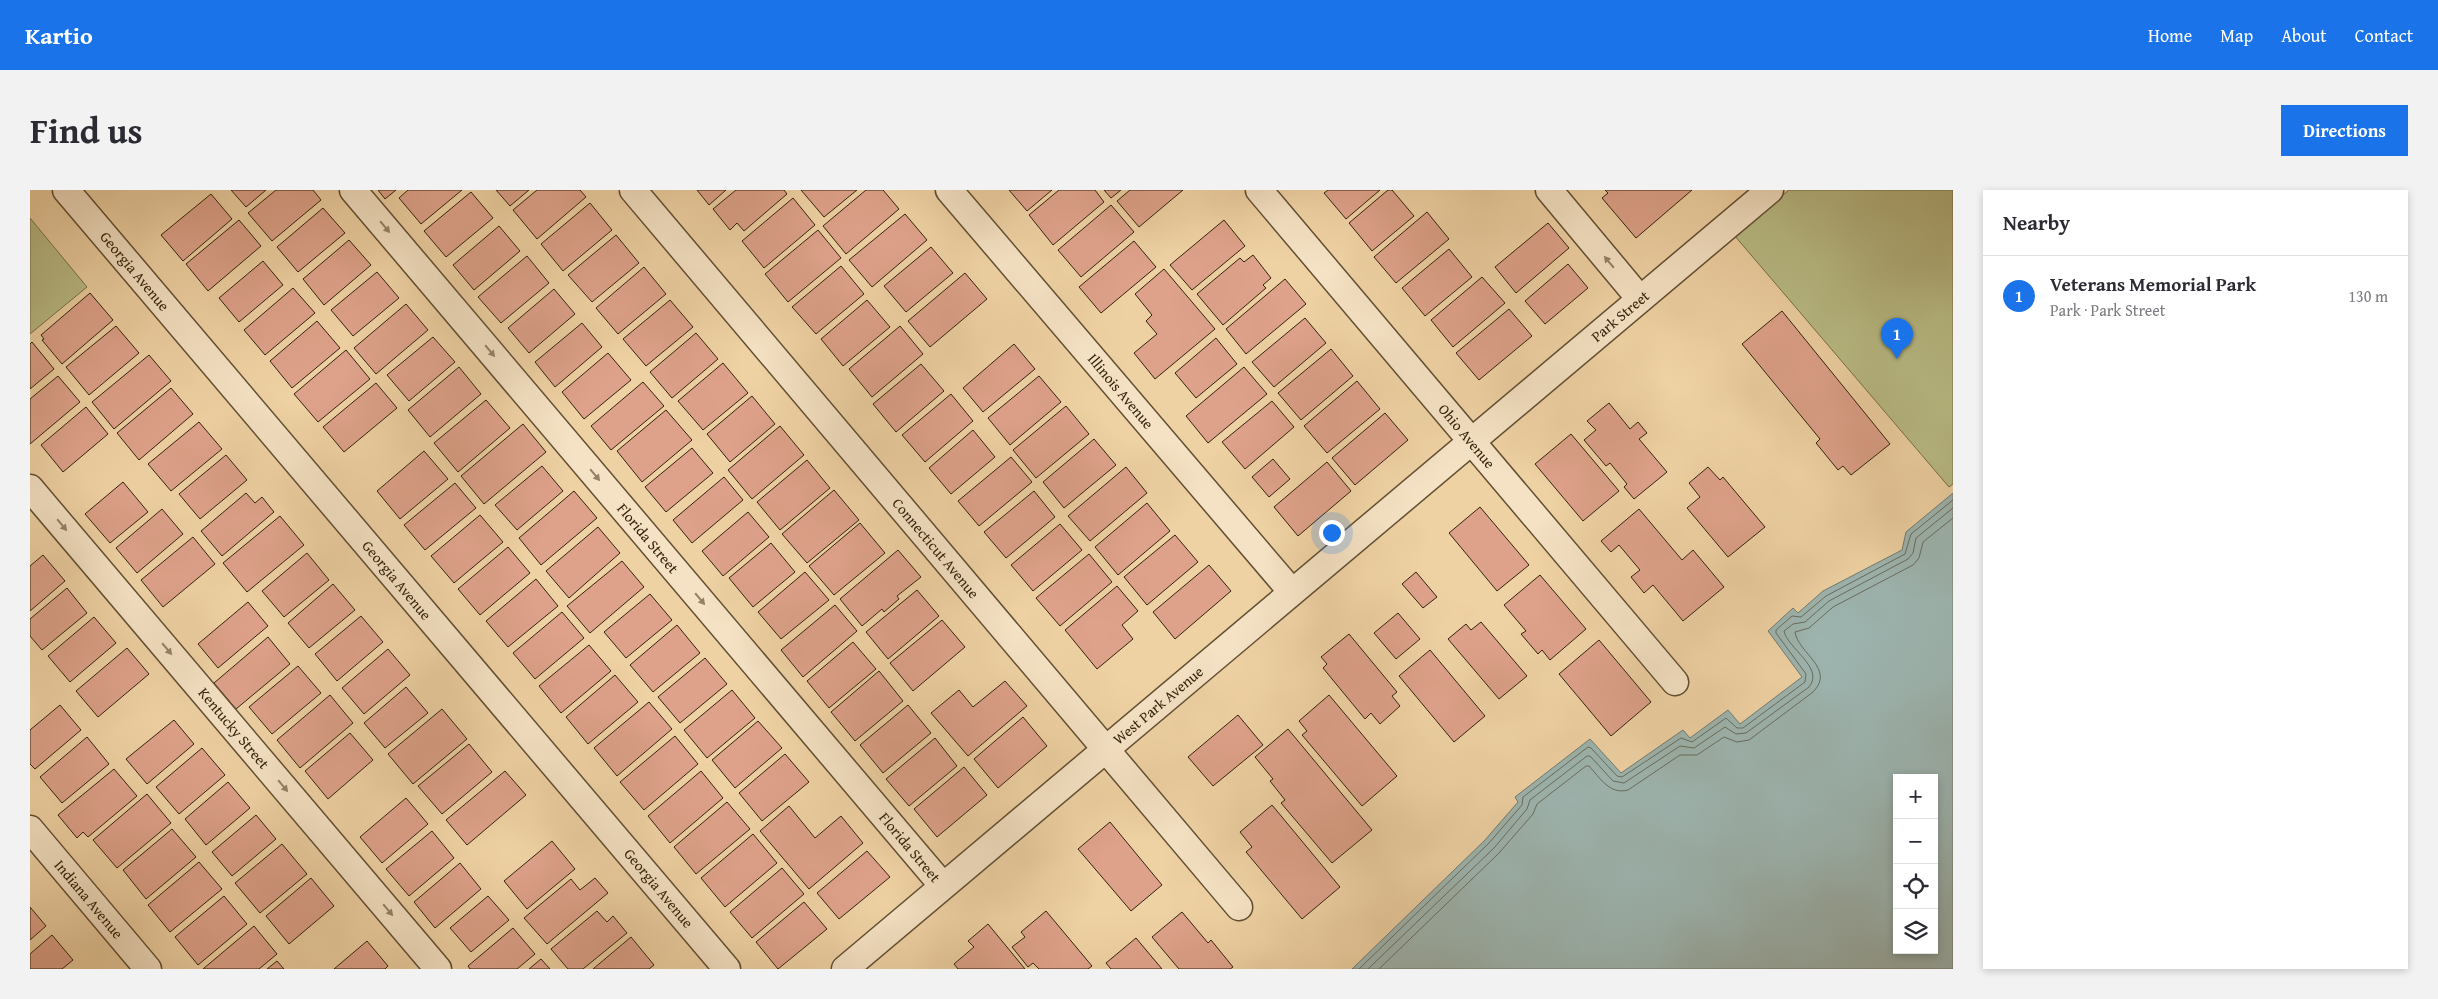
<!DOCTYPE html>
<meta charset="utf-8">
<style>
body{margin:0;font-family:"Gentium Book Plus",serif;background:#f2f2f3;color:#2b2b33}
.controls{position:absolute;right:15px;bottom:15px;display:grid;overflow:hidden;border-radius:0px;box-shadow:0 2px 8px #0003}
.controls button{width:45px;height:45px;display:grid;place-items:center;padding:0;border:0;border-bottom:1px solid #e1e1e2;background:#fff;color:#2b2b33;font:25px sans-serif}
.you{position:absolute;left:1301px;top:342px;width:18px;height:18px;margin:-12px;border:4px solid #fff;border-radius:50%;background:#1a73e8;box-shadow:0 0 0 8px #1a73e833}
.badge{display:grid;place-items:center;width:32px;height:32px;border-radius:50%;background:#1a73e8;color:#fff;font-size:16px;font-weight:700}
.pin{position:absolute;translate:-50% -41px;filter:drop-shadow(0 1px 2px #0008)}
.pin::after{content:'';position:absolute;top:26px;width:18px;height:15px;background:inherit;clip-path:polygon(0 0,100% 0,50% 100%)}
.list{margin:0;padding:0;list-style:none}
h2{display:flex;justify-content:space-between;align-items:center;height:65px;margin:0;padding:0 20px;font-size:21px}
h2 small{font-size:16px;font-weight:400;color:#7c7c81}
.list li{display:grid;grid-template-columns:32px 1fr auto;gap:15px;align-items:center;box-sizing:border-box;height:80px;padding:0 20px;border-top:1px solid #e1e1e2}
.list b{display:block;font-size:19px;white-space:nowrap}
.list p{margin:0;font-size:16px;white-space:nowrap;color:#7c7c81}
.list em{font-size:16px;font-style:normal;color:#7c7c81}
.icon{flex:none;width:28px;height:28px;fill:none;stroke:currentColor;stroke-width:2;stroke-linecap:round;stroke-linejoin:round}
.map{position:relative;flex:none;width:1923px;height:779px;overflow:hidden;border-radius:0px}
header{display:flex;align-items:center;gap:30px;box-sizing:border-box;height:70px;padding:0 25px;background:#1a73e8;color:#fff}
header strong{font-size:24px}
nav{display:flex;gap:28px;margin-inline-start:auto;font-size:18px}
.intro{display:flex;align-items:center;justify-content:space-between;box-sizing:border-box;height:120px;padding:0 30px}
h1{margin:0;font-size:35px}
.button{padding:12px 22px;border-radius:0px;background:#1a73e8;color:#fff;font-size:18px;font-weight:700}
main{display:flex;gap:30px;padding:0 30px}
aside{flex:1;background:#fff;border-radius:0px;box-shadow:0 2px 8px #0003}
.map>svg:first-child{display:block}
.green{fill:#b9bc86;stroke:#767049}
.water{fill:#9db5b0;stroke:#737b6e;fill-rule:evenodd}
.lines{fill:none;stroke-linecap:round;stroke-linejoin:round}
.shore{stroke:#686c5e;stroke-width:1}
.building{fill:#dea28a;stroke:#33230c}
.minor-casing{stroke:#624f32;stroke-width:29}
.minor{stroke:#f5e2c4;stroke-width:26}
.oneway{fill:#948268}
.labels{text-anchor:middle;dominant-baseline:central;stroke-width:4.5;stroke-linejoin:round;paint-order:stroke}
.street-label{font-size:15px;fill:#33230c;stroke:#f5e2c4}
</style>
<header>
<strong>Kartio</strong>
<nav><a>Home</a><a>Map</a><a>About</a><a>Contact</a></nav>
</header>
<div class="intro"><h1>Find us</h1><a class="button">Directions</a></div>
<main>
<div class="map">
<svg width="1923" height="779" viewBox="0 0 1923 779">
<rect width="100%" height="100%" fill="#efd2a4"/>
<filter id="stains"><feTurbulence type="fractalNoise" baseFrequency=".004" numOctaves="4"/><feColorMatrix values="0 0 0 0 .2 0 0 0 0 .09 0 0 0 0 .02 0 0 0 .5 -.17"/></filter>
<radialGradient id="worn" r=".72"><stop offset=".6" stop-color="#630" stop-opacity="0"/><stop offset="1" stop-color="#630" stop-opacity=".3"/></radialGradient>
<path class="green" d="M1759 0H1923V294L1919 297 1704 45Z
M0 28 57 97 0 144Z"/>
<path class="water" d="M1923 303V779H1322L1455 650 1488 612 1485 607 1560 549 1591 583 1653 540 1660 548 1698 520 1710 534 1772 487 1738 441 1763 418 1768 423 1793 401 1872 360 1876 342ZM1867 588H1904V760H1867Z"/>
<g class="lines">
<path class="shore" d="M1329 779 1459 653 1492 615 1493 607 1558 557 1561 558 1587 586 1592 587 1651 548 1662 552 1696 528 1707 538H1713L1775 492 1776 484 1746 443V440L1762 426 1771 427 1796 406 1875 364 1881 344 1923 310
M1338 779 1464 658 1497 619 1500 610 1557 566H1560L1583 591 1594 593 1650 556 1664 558 1695 537 1706 544 1716 543 1779 497C1795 478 1757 458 1754 441L1763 434 1775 432 1799 411 1878 369 1883 363 1886 348 1923 318
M1349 779 1469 663 1503 624 1507 614 1556 576H1559C1570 588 1580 605 1598 600L1650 565H1667L1694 547 1707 552 1719 550 1783 502C1806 479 1768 463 1765 442L1779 438 1803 417 1883 375 1889 368 1893 352 1923 328"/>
</g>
<path class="building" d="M201 0H236L216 17Z
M246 0H283L291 10 242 51 218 23Z
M348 0H366L355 9Z
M378 0H432L391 34 369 8Z
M466 0H499L480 16Z
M507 0H550L556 7 507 49 483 20Z
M667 0H696L679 15Z
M706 0H754L757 4 714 41 707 33 700 40 683 19Z
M771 0H827L794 27Z
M836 0H853L869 19 816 64 793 36Z
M979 0H1022L997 21Z
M1029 0H1065L1074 12 1023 55 999 25Z
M1074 0H1091L1081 8Z
M1100 0H1153L1109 37 1087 11Z
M1298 0H1350L1316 29 1294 3Z
M1358 0H1362L1384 26 1342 61 1319 33Z
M1575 0H1662L1606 48 1572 8 1578 3Z
M441 2 463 28 416 67 394 41Z
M181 4 202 29 153 71 131 45Z
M763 8 785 35 734 78 712 51Z
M560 13 582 40 533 81 511 54Z
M1081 15 1104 42 1051 87 1028 60Z
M293 18 315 43 268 82 247 57Z
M1397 22 1419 49 1366 93 1344 67Z
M875 24 897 50 842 97 819 70Z
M209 30 231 56 178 101 156 74Z
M1194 30 1215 56 1162 100 1140 75Z
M1518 33 1539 58 1486 103 1465 77Z
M469 36 490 61 444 100 423 75Z
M788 40 811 68 758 112 735 84Z
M586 45 609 73 562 112 538 85Z
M319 50 341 75 294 115 273 89Z
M1104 51 1126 77 1071 123 1049 97Z
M901 57 923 83 876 122 854 96Z
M1419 59 1442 87 1395 126 1372 98Z
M1223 65 1241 88 1233 95 1236 98 1193 135 1167 104 1210 68 1214 72Z
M497 66 519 93 471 133 448 107Z
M233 71 253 95 209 132 189 108Z
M1538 74 1558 98 1515 134 1495 111Z
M811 76 834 104 786 144 762 117Z
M614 77 636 104 588 144 566 118Z
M1134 79 1185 139 1125 189 1104 163 1127 144 1116 131 1122 125 1105 104Z
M347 82 369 108 323 146 301 120Z
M935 83 957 109 900 157 878 131Z
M1452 87 1475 113 1423 157 1401 130Z
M1255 89 1276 114 1216 164 1196 139Z
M263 98 285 123 235 165 214 140Z
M524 99 545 124 499 163 478 138Z
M60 103 83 130 32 174 12 150 14 149 11 145Z
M640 110 663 137 616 176 593 149Z
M837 110 860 137 813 176 791 149Z
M376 114 398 140 346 184 324 158Z
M1479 119 1502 146 1449 190 1426 163Z
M1752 121 1860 254 1821 285 1813 276 1808 280 1786 253 1790 249 1712 154Z
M1275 128 1296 153 1244 197 1222 172Z
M287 131 310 158 262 198 240 171Z
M552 133 572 157 525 197 505 172Z
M86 136 109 163 59 205 36 177Z
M870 136 893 164 842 207 819 179Z
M666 143 688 169 642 208 620 182Z
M403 147 425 172 379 211 357 185Z
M1186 148 1207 174 1166 208 1145 183Z
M2 152 24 179 0 199V154Z
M984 154 1005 179 953 222 933 198Z
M1301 159 1323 186 1271 230 1248 203Z
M316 160 340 189 288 232 264 204Z
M578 163 601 190 554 229 532 202Z
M119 165 141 191 84 239 62 212Z
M693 173 718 203 673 240 648 211Z
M891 174 914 201 866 242 843 214Z
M429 177 451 204 400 247 378 220Z
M1214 177 1237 204 1178 253 1156 226Z
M28 186 50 212 0 254V209Z
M1009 186 1031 212 980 255 958 228Z
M1327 191 1350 219 1297 263 1274 236Z
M613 192 634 216 581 260 561 236Z
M346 193 367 218 314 262 293 237Z
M141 198 163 224 109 270 87 243Z
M921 204 943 231 895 272 872 245Z
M722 206 745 234 700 272 677 244Z
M456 210 480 238 428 282 404 253Z
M1242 211 1264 237 1215 279 1192 252Z
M1579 213 1600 239 1608 232 1617 243 1609 249 1637 282 1604 309 1594 297 1597 294 1580 273 1576 276 1554 250 1566 240 1557 231Z
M1036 216 1059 244 1006 288 983 260Z
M56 217 78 244 33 282 11 255Z
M636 220 662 250 612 292 587 261Z
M1355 223 1378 250 1325 295 1302 268Z
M169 232 192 259 141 301 118 274Z
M493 234 516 262 454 314 431 286Z
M750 236 774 265 722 309 698 280Z
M943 240 965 267 921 304 899 278Z
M1541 244 1589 301 1553 331 1505 274Z
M1064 249 1086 275 1034 318 1013 292Z
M662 258 683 283 636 322 615 297Z
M394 261 418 289 370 329 347 301Z
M196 265 217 290 170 329 149 304Z
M981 267 1002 292 949 336 928 311Z
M1243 269 1260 289 1239 307 1222 287Z
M777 270 800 298 750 340 727 312Z
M1297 272 1321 301 1268 346 1244 317Z
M512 276 533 301 487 340 465 315Z
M1096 277 1117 303 1060 351 1038 326Z
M1678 277 1690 290 1693 287 1735 337 1698 367 1657 318 1670 307 1659 293Z
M694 287 713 310 662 353 643 330Z
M93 292 118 322 80 353 55 324Z
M425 293 446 318 395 360 374 335Z
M804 300 829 330 777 373 752 344Z
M544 301 567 328 511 375 489 348Z
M1004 301 1025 327 976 368 954 342Z
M216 303 225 313 232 307 244 322 192 366 171 341Z
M1117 313 1140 341 1088 385 1065 357Z
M1450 317 1499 375 1467 401 1419 343Z
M132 319 153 344 107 383 86 358Z
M1609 319 1652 370 1663 360 1694 397 1653 431 1623 395 1614 403 1601 387 1610 380 1589 355 1581 362 1571 351Z
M718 322 739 347 693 386 672 361Z
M450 325 473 352 424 393 401 366Z
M250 326 274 355 217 402 193 373Z
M830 333 855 363 804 405 779 376Z
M1030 334 1052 360 1003 401 981 375Z
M568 337 590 363 539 408 516 381Z
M1145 345 1168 372 1117 415 1094 387Z
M163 347 185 374 133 417 111 390Z
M741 353 765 382 723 417 699 388Z
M478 357 500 383 450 425 428 399Z
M868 360 891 387 867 406 869 409 854 422 852 419 832 436 810 409Z
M277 363 299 390 254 427 232 401Z
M1059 364 1082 392 1030 436 1006 408Z
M13 365 35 391 0 421V376Z
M592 371 614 397 560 443 537 416Z
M1179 375 1201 401 1145 449 1123 422Z
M775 382 799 410 751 449 728 422Z
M1386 382 1407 407 1393 418 1372 394Z
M1510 385 1556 439 1520 470 1512 460 1508 464 1491 444 1496 441 1474 415Z
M506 389 528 416 478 457 456 431Z
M303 394 325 420 279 458 258 433Z
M1087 396 1108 421 1092 435 1103 449 1067 479 1035 440Z
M37 398 57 423 12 460 0 446V429Z
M887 400 909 426 858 469 836 442Z
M620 404 642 430 596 468 574 442Z
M218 412 238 436 188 478 168 454Z
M805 415 827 441 773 487 751 460Z
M532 422 554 448 505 489 483 463Z
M1368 423 1390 449 1366 469 1344 443Z
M331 426 353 452 307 491 285 464Z
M64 427 86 453 40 492 18 466Z
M912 430 935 457 883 501 860 473Z
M1451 432 1497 486 1469 509 1418 449 1436 434 1441 440Z
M647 435 670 463 623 502 600 475Z
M1319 444 1367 502 1362 506 1370 516 1350 534 1341 523 1335 529 1293 478 1297 474 1291 467Z
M238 447 260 474 206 519 184 493Z
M1569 450 1621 512 1581 546 1529 484Z
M823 452 846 479 799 518 777 491Z
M559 455 581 481 531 523 509 496Z
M97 458 119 484 68 527 46 501Z
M358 459 380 485 334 524 312 498Z
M1400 460 1455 526 1424 552 1369 486Z
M675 468 697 494 650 533 628 507Z
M268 476 291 503 242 544 219 517Z
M849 481 873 511 825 551 801 522Z
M585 485 608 512 558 554 536 527Z
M975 491 997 516 938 566 901 523 929 500 943 517Z
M376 497 398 523 355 558 334 533Z
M702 500 725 528 677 568 654 540Z
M300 505 323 533 270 578 247 550Z
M1299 505 1367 586 1332 616 1272 545 1277 541 1269 531Z
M619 512 642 539 587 586 564 558Z
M30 515 51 540 5 579 0 574V540Z
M878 515 901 543 853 583 830 555Z
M412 519 437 549 383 594 358 564Z
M1208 525 1233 555 1183 596 1158 567Z
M993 527 1017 556 968 598 944 569Z
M144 530 164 554 117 594 96 569Z
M728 531 752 558 705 598 682 570Z
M1258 539 1342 640 1302 673 1251 613 1255 610 1240 591 1243 589 1225 567Z
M320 543 343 570 298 609 275 581Z
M645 546 668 574 614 620 590 592Z
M57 547 79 574 32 613 10 587Z
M905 548 927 576 879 616 856 589Z
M439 554 462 582 412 624 388 596Z
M172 558 195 585 149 624 126 597Z
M755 564 779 592 732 631 709 603Z
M934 577 957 605 907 647 884 619Z
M84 579 107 606 58 647 53 642 47 648 28 625Z
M475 581 496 605 437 655 416 630Z
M671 581 693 608 640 653 618 626Z
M198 592 220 618 176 655 155 629Z
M117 604 141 633 87 678 63 650Z
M376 608 398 634 352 673 330 647Z
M697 612 720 639 666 684 644 657Z
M1242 615 1310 697 1272 729 1216 662 1222 657 1210 642Z
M759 616 785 648 811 626 833 653 779 699 730 641Z
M226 625 246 649 202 686 182 662Z
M1080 632 1132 695 1101 721 1048 659Z
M142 639 166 667 116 709 93 680Z
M402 641 424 668 379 706 356 679Z
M723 644 747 673 695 717 671 688Z
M522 651 545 679 497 719 474 691Z
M252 654 277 684 230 723 205 693Z
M837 661 860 687 809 729 787 703Z
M169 672 192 699 140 742 118 715Z
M430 673 451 699 405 738 384 712Z
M752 678 774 704 722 748 700 722Z
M281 688 304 716 259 754 236 726Z
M565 688 578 703 517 754 494 728 541 689 550 700Z
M194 706 217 734 168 775 145 747Z
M458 706 479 730 441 762 420 738Z
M774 712 797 739 748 779 726 752Z
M0 717 16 736 0 750Z
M567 721 577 732 583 726 597 743 553 779H538L521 759Z
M1016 721 1062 776 1058 779H1009L1003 773 998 777 982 757 995 747 991 742Z
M1152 722 1178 753 1181 750 1203 777 1200 779H1149L1122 747Z
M958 734 995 779H928L924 774 944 757 938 751Z
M224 736 247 764 229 779H173Z
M483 738 505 764 487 779H440L438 776Z
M22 745 43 770 32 779H0V764Z
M601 747 624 775 619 779H563Z
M1106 748 1132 779H1081L1076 773Z
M337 751 358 776 355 779H304Z
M511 769 520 779H499Z
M247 771 254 779H237Z"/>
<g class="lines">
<defs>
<path id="minor" d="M36 0 697 779
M323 0 913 696
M603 0 1209 717
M919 0 1262 402
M1229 0 1645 492
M1519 0 1610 109
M0 298 408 779
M0 639 118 779
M815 779 1740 0"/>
</defs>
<use href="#minor" class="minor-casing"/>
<use href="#minor" class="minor"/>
</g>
<defs><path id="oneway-solid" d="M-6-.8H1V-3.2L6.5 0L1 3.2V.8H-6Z" transform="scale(1.25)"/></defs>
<g class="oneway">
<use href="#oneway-solid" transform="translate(355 37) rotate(50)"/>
<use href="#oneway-solid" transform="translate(1579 72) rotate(-130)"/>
<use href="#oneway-solid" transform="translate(460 161) rotate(50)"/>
<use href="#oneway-solid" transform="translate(565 285) rotate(50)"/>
<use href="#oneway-solid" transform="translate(32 335) rotate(50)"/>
<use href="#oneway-solid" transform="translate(670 409) rotate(50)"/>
<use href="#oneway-solid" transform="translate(137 459) rotate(50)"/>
<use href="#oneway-solid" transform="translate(253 596) rotate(50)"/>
<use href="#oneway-solid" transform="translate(358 720) rotate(50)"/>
</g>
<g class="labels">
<g class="street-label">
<text transform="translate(105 81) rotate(50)">Georgia Avenue</text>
<text transform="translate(1590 126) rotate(-40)">Park Street</text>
<text transform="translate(1091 201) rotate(50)">Illinois Avenue</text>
<text transform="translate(1437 246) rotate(50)">Ohio Avenue</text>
<text transform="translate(618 348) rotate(50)">Florida Street</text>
<text transform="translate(906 358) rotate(50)">Connecticut Avenue</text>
<text transform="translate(367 390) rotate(50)">Georgia Avenue</text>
<text transform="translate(1128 515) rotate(-40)">West Park Avenue</text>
<text transform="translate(204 538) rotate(50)">Kentucky Street</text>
<text transform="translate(880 657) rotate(50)">Florida Street</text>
<text transform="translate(629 698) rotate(50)">Georgia Avenue</text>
<text transform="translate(59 709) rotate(50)">Indiana Avenue</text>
</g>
</g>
<rect width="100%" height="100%" filter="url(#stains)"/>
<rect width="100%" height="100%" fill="url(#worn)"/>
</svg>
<div class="controls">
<button>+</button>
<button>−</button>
<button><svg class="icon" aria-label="locate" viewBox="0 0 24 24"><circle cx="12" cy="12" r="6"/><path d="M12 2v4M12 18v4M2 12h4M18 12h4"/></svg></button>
<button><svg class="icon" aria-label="layers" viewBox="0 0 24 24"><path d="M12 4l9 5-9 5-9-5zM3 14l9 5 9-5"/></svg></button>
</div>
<div class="you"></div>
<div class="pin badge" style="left:1867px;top:169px">1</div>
</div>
<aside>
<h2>Nearby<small></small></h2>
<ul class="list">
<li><span class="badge">1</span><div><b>Veterans Memorial Park</b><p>Park · Park Street</p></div><em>130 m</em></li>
</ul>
</aside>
</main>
